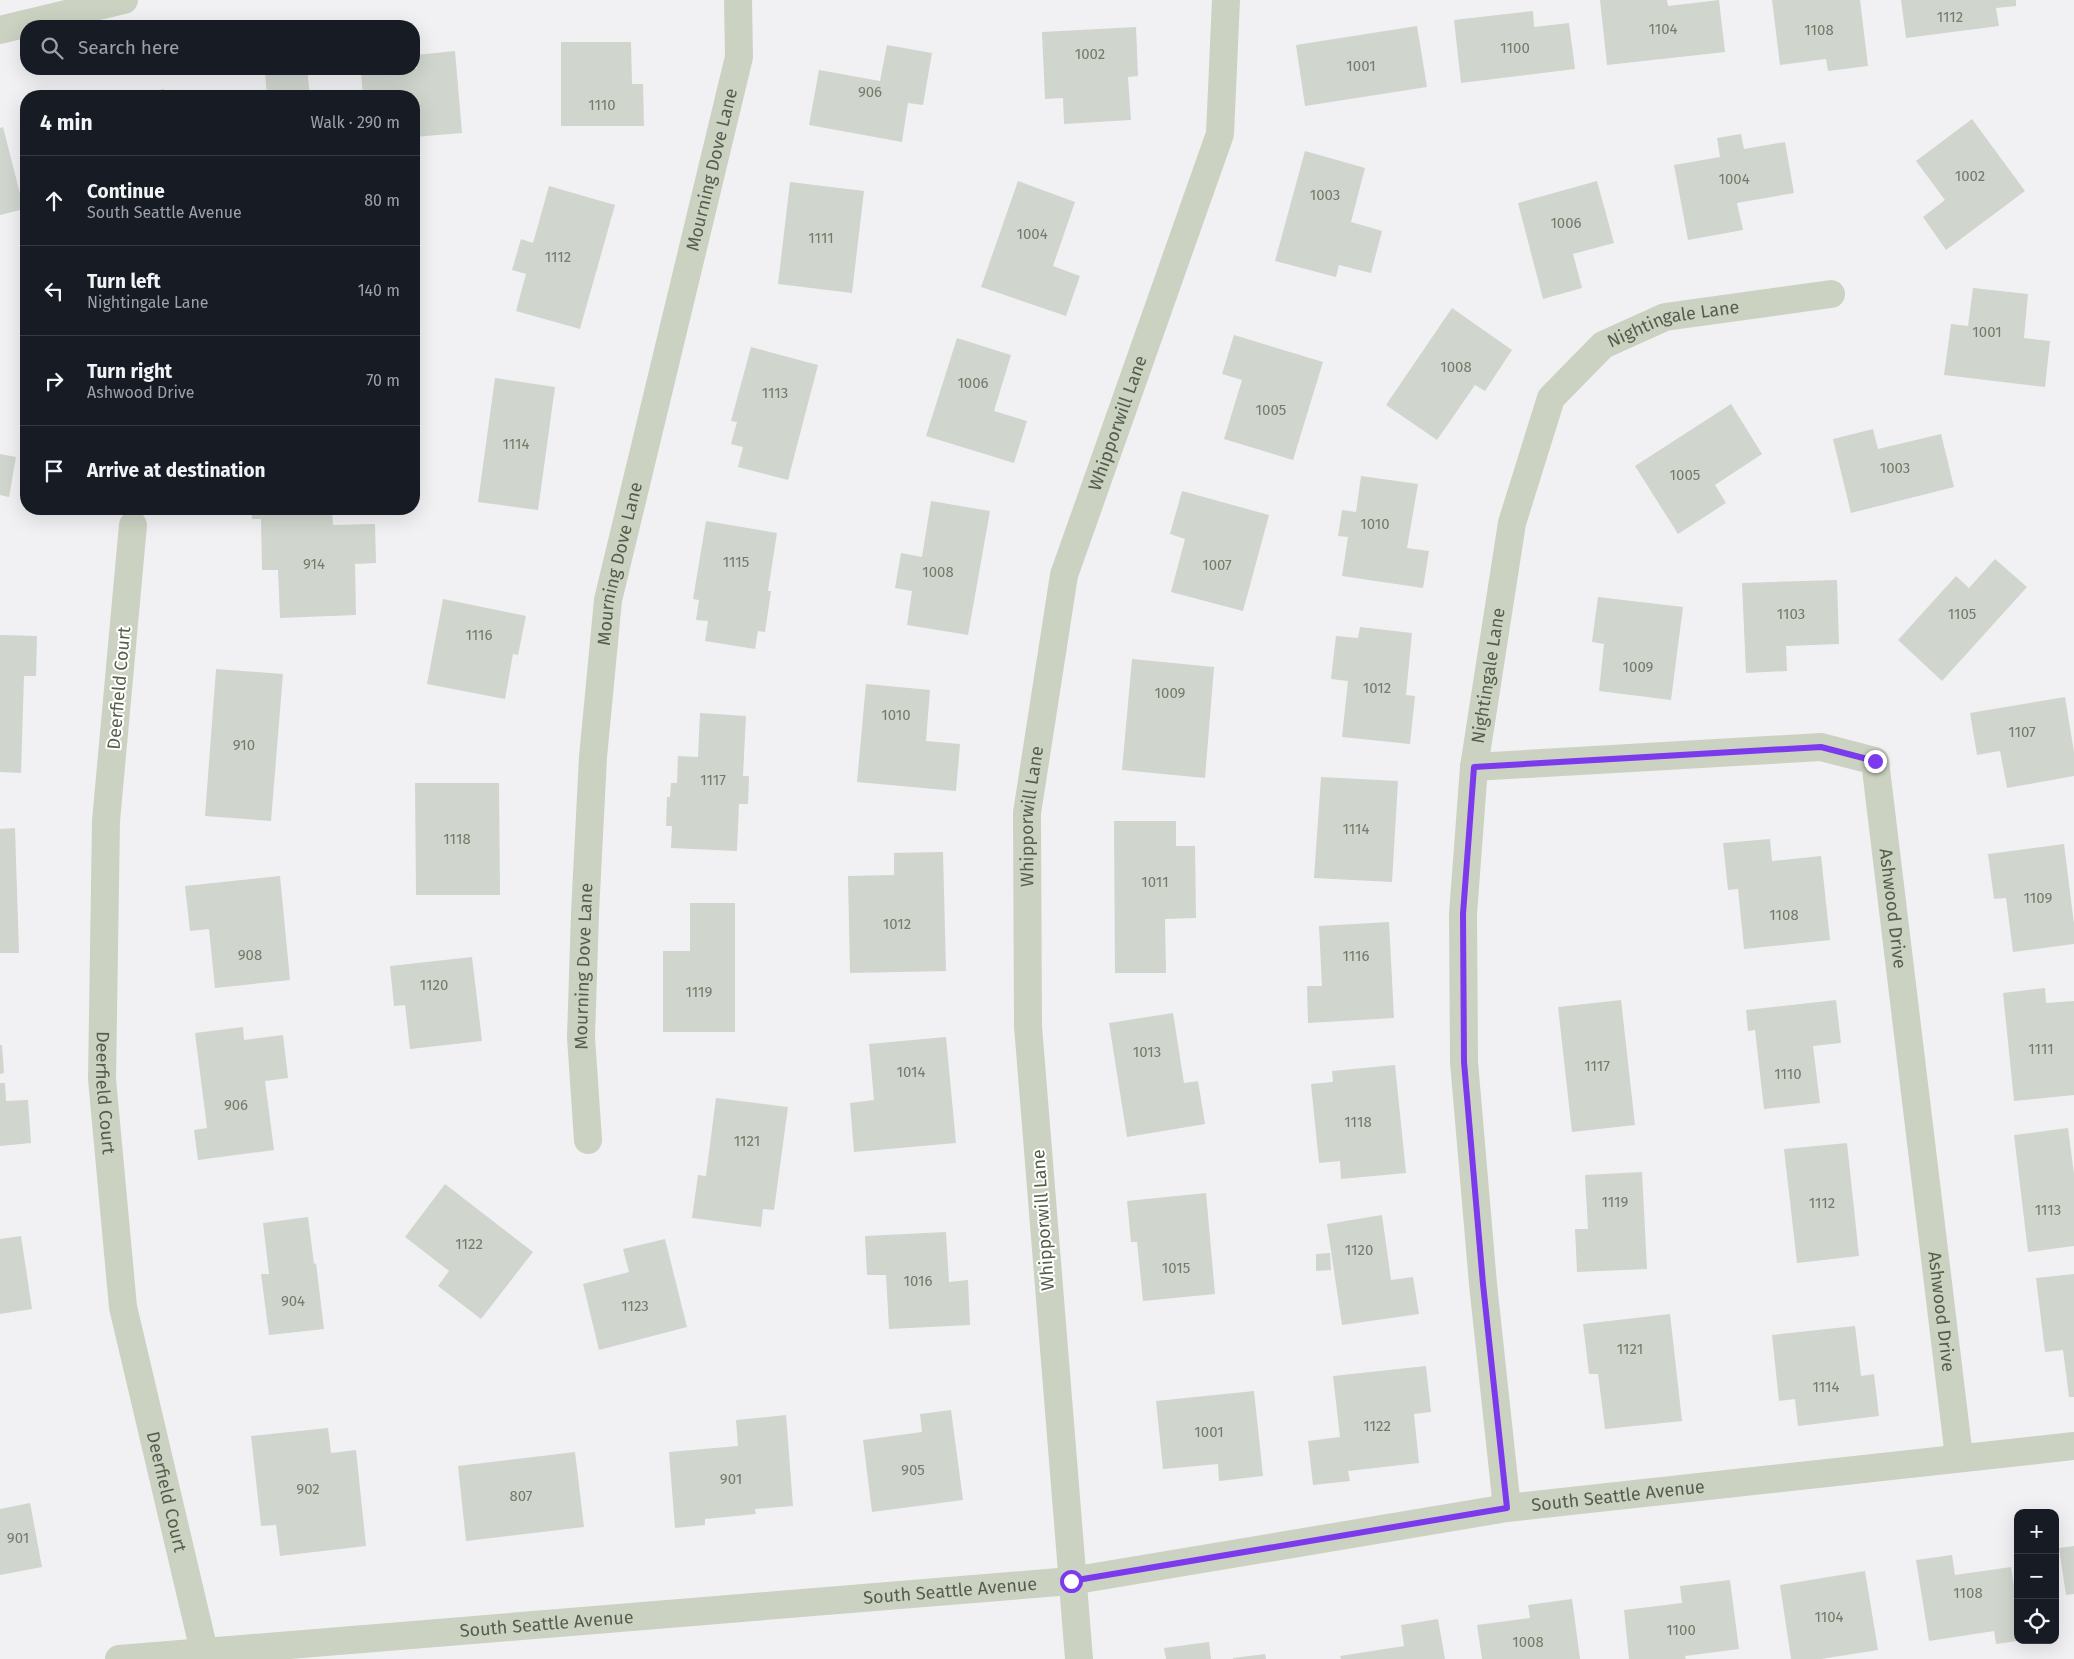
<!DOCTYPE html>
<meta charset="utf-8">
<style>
body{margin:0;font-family:"Fira Sans",sans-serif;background:#242831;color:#f1f3f6}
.controls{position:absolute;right:15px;bottom:15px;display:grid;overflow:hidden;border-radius:10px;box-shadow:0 5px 20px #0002}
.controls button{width:45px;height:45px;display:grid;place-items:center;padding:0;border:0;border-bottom:1px solid #363941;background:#171b24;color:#f1f3f6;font:25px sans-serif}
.stop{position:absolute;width:15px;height:15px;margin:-11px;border:4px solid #7c3aed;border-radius:50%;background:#fff}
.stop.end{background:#7c3aed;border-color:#fff;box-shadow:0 1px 5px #0008}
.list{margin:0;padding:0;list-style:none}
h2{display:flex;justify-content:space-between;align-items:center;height:65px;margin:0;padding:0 20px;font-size:21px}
h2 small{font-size:16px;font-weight:400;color:#9ea1a6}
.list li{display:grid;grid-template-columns:32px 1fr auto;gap:15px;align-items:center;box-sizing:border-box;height:90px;padding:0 20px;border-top:1px solid #363941}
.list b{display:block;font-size:19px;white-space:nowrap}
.list p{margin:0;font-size:16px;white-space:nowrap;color:#9ea1a6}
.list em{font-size:16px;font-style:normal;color:#9ea1a6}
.icon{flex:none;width:28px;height:28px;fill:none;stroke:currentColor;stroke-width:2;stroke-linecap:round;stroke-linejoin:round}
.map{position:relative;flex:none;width:2074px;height:1659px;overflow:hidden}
.search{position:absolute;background:#171b24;box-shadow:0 5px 20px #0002;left:20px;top:20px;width:400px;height:55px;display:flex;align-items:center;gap:12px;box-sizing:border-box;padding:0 18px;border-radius:20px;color:#9ea1a6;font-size:19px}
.panel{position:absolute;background:#171b24;box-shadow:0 5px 20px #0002;left:20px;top:90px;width:400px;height:425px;border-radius:20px}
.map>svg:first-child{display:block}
.building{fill:#d0d5ce}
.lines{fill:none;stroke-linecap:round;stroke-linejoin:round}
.minor{stroke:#cbd2c2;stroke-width:28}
.tertiary{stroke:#cbd2c2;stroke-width:28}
.route{stroke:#7c3aed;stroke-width:6}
.labels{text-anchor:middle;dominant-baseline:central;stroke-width:4;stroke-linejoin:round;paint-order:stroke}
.number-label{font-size:15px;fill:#737c6a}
.street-label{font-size:18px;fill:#545e49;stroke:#fff}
</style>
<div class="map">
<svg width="2074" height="1659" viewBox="0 0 2074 1659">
<rect width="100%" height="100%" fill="#f1f1f3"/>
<path class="building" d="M1600 0H1667L1668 6 1719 0 1725 52 1607 65Z
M1772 0H1860L1868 66 1828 71 1826 59 1780 65Z
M1901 0H2016V6L1996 8 1999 26 1906 38Z
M1533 11 1534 27 1569 23 1575 69 1461 83 1454 20Z
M1417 26 1427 87 1305 106 1296 45Z
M1136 27 1138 76 1128 77 1131 120 1064 124 1063 98 1045 99 1042 32Z
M561 42H631L632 84H643L644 126H561Z
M887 45 932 53 923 105 908 103 902 142 809 125 819 70 880 81Z
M455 51 462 133 414 137V96H363L361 73 414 69 417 68 416 55Z
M291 69H307L310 96H267L265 72Z
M164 89 165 96H130V95Z
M1972 119 2025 191 1946 250 1923 217 1945 200 1916 161Z
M3 127 24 209 0 215V128Z
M1741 134 1744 149 1785 142 1794 193 1737 203 1743 230 1688 240 1674 165 1720 157 1717 138Z
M1305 151 1365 168 1351 222 1382 231 1371 273 1339 265 1336 277 1275 261Z
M1018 181 1075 202 1053 266 1080 276 1066 316 981 287Z
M1597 181 1614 243 1573 254 1582 288 1543 299 1518 203Z
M790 182 864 191 852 293 778 284Z
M549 186 615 205 580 329 516 311 526 274 512 270 521 239 533 243Z
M1973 288 2028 294 2024 338 2050 341 2045 387 1944 375 1951 324 1968 326Z
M1452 308 1512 350 1485 391 1475 385 1437 440 1386 405Z
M1234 335 1323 362 1293 460 1224 439 1242 380 1222 374Z
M957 338 1011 355 994 411 1027 421 1014 463 926 436Z
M751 347 818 365 788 480 738 467 743 447 731 444 737 422 731 421Z
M495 378 555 387 538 510 478 502Z
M1731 404 1762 454 1715 485 1726 503 1678 534 1635 466Z
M1873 429 1878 449 1941 434 1954 487 1851 513 1833 439Z
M0 454 16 457 9 497 0 495Z
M1361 476 1418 484 1407 548 1429 551 1423 588 1342 576 1348 537 1338 536 1342 510 1356 512Z
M1182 491 1269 515 1243 611 1171 592 1185 539 1170 534Z
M931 501 990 511 968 635 907 625 912 591 895 588 901 553 922 557Z
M251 509H332L333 525 375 524 376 563 355 564 356 615 280 618 278 570H262L261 519H252Z
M706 521 777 533 768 591H771L765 632 758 631 755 649 705 641 708 621 696 620 699 600 693 599Z
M1995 559 2027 587 1942 681 1898 640 1956 576 1969 588Z
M1837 580 1839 644 1786 646 1787 671 1746 673 1742 583Z
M1598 597 1683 607 1671 700 1599 691 1604 644 1592 642Z
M443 599 526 616 518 655 513 654 505 699 427 684Z
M1360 627 1412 633 1406 695 1415 696 1410 744 1342 737 1348 681 1331 679 1336 636 1358 638Z
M0 635 37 636 36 676H24L21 773 0 772Z
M1132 659 1214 667 1205 778 1122 770Z
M216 669 283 674 271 821 205 816Z
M866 684 930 690 926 741 960 744 956 791 857 782Z
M2065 697 2074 752V776L2007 788 2000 751 1977 755 1970 713Z
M700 713 746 716 743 776H749L748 804H739L737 851 671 848 672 826H666L667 797H670L671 783H677L678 756 698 757Z
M1321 777 1398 781 1392 882 1314 878Z
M415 783H499L500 895H416Z
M1114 821H1176V846H1195L1196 918 1165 919 1166 973H1115Z
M15 828 19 953H0V829Z
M1770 839 1772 861 1821 856 1830 940 1744 949 1738 889 1728 890 1723 843Z
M2064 844 2074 924V944L2013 952 2006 898 1994 899 1988 854Z
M943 852 946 971 850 973 848 876 894 875V853Z
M280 876 290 980 215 988 209 929 190 931 185 886Z
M690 903H735V1032H663V951H690Z
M1389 922 1394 1018 1308 1023 1307 986H1322L1319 926Z
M472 957 482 1041 410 1049 405 1005 394 1006 390 966Z
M2045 988 2046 1003 2074 1001V1095L2014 1101 2003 993Z
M1621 1000 1635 1125 1572 1132 1558 1007Z
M1836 1000 1841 1043 1813 1046 1820 1103 1764 1109 1755 1030 1748 1031 1746 1010Z
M1173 1013 1184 1083 1198 1081 1205 1124 1127 1137 1109 1023Z
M243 1027 244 1040 283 1035 288 1078 265 1081 274 1150 198 1160 194 1130 207 1128 195 1033Z
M946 1037 956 1143 854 1152 850 1103 874 1100 869 1044Z
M0 1045H2L4 1073 0 1074Z
M1395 1065 1406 1173 1341 1179 1340 1161 1319 1163 1311 1084 1333 1082 1332 1071Z
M0 1083H5L6 1101 28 1100 31 1143 0 1146Z
M716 1098 788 1107 774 1210 763 1209 761 1227 692 1218 698 1175 706 1176Z
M2068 1128 2074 1174V1246L2028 1252 2014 1135Z
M1847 1143 1859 1256 1797 1263 1784 1149Z
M1642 1172 1647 1269 1577 1272 1575 1229H1588L1585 1175Z
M445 1184 533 1252 481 1319 438 1286 449 1271 405 1237Z
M1206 1193 1215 1294 1143 1301 1137 1242H1131L1127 1201Z
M1382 1215 1391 1280 1413 1277 1419 1314 1342 1325 1327 1224Z
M308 1217 314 1264 316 1263 324 1329 269 1335 261 1274H269L263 1223Z
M946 1232 949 1282 968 1280 970 1325 889 1329 886 1275H867L865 1236Z
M21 1236 32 1309 0 1314V1239Z
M665 1239 687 1327 599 1350 583 1284 629 1272 623 1249Z
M1330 1253 1331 1270 1316 1271V1254Z
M2074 1274V1397H2069L2063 1350 2045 1352 2036 1278Z
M1670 1314 1682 1421 1605 1429 1598 1374H1589L1583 1324Z
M1855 1326 1861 1376 1874 1374 1879 1416 1798 1426 1795 1399 1779 1401 1772 1335Z
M1426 1366 1431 1412 1414 1414 1419 1463 1348 1471 1350 1481 1313 1485 1308 1441 1340 1437 1333 1376Z
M1254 1391 1263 1476 1219 1481 1218 1464 1163 1469 1156 1401Z
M951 1410 963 1500 872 1512 863 1440 922 1432 920 1414Z
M786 1415 793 1506 755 1509 756 1514 705 1519V1525L675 1528 669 1452 738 1446 736 1420Z
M328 1428 331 1453 356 1450 366 1546 280 1556 276 1525 261 1526 251 1436Z
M575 1452 584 1527 466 1541 458 1466Z
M30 1503 42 1567 0 1575V1509Z
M2074 1546V1594L2066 1595 2059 1548Z
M1952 1555 1955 1575 2011 1567 2018 1611V1641L1996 1644 1994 1631 1929 1641 1916 1560Z
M1865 1571 1878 1650 1821 1659H1791L1780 1585Z
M1730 1580 1739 1649 1685 1656 1686 1659H1629L1624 1610 1682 1603 1680 1586Z
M1572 1599 1580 1659H1482L1477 1625 1530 1618 1528 1605Z
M1438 1619 1445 1659H1341L1340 1656 1404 1646 1401 1625Z
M1209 1642 1211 1659H1166L1164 1648Z
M1265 1654 1266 1659H1233V1658Z"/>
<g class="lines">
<g class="minor">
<path id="s1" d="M133 525 106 821 102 1079 123 1307 204 1651"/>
<path id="s2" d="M1474 767 1821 747 1875 761 1959 1457"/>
<path id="s3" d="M588 1140 581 1037 585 913 593 757 608 600 739 57 738 0"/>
<path id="s4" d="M1507 1508 1483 1284 1464 1062 1463 914 1474 767 1512 523 1551 398 1603 345 1665 317 1831 294"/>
<path id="s5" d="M119 1659 1071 1581 1507 1508 2074 1446"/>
<path id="s6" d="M1079 1659 1028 1026 1027 813 1064 575 1220 134 1226 0"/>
</g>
<path class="tertiary" d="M0 30 124 0"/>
</g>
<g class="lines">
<path class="route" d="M1071 1581 1507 1508 1483 1284 1464 1062 1463 914 1474 767 1821 747 1875 761"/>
</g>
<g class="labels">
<g class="number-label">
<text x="1950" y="17">1112</text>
<text x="1663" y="29">1104</text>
<text x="1819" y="30">1108</text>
<text x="1515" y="48">1100</text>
<text x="1090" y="54">1002</text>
<text x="1361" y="66">1001</text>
<text x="870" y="92">906</text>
<text x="602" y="105">1110</text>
<text x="1970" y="176">1002</text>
<text x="1734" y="179">1004</text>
<text x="1325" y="195">1003</text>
<text x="1566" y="223">1006</text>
<text x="1032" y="234">1004</text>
<text x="821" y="238">1111</text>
<text x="558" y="257">1112</text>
<text x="1987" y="332">1001</text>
<text x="1456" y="367">1008</text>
<text x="973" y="383">1006</text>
<text x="775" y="393">1113</text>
<text x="1271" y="410">1005</text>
<text x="516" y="444">1114</text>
<text x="1895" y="468">1003</text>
<text x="1685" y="475">1005</text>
<text x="1375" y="524">1010</text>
<text x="736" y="562">1115</text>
<text x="314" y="564">914</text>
<text x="1217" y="565">1007</text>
<text x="938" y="572">1008</text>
<text x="1791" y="614">1103</text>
<text x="1962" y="614">1105</text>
<text x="479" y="635">1116</text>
<text x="1638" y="667">1009</text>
<text x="1377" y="688">1012</text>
<text x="1170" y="693">1009</text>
<text x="896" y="715">1010</text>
<text x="2022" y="732">1107</text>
<text x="244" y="745">910</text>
<text x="713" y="780">1117</text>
<text x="1356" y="829">1114</text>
<text x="457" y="839">1118</text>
<text x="1155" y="882">1011</text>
<text x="2038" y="898">1109</text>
<text x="1784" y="915">1108</text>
<text x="897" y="924">1012</text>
<text x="250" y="955">908</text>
<text x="1356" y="956">1116</text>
<text x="434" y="985">1120</text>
<text x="699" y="992">1119</text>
<text x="2041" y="1049">1111</text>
<text x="1147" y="1052">1013</text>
<text x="1597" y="1066">1117</text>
<text x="911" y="1072">1014</text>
<text x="1788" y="1074">1110</text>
<text x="236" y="1105">906</text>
<text x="1358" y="1122">1118</text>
<text x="747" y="1141">1121</text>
<text x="1615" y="1202">1119</text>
<text x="1822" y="1203">1112</text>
<text x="2048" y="1210">1113</text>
<text x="469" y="1244">1122</text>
<text x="1359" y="1250">1120</text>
<text x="1176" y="1268">1015</text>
<text x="918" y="1281">1016</text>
<text x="293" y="1301">904</text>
<text x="635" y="1306">1123</text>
<text x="1630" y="1349">1121</text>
<text x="1826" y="1387">1114</text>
<text x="1377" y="1426">1122</text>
<text x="1209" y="1432">1001</text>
<text x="913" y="1470">905</text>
<text x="731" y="1479">901</text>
<text x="308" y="1489">902</text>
<text x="521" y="1496">807</text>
<text x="18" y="1538">901</text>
<text x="1968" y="1593">1108</text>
<text x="1829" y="1617">1104</text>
<text x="1681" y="1630">1100</text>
<text x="1528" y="1642">1008</text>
</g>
<g class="street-label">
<text stroke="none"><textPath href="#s3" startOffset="984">Mourning Dove Lane</textPath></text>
<text stroke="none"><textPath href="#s4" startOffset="1270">Nightingale Lane</textPath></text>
<text stroke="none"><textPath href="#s6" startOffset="1250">Whipporwill Lane</textPath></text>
<text stroke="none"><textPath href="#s3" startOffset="579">Mourning Dove Lane</textPath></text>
<text stroke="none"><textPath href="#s4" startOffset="836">Nightingale Lane</textPath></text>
<text transform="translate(119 688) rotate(-85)">Deerfield Court</text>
<text stroke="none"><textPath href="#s6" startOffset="845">Whipporwill Lane</textPath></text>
<text stroke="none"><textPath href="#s2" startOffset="552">Ashwood Drive</textPath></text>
<text stroke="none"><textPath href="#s3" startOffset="174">Mourning Dove Lane</textPath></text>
<text stroke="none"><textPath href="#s1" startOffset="569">Deerfield Court</textPath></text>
<text transform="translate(1043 1220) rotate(-94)">Whipporwill Lane</text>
<text stroke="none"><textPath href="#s2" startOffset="958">Ashwood Drive</textPath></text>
<text stroke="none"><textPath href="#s1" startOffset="974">Deerfield Court</textPath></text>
<text stroke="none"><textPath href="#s5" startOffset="1509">South Seattle Avenue</textPath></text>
<text stroke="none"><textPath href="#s5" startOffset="834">South Seattle Avenue</textPath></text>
<text stroke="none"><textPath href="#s5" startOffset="429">South Seattle Avenue</textPath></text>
</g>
</g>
</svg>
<div class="controls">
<button>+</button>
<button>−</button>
<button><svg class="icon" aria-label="locate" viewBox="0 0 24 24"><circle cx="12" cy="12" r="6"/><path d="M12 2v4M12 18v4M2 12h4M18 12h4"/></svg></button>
</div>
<div class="stop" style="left:1071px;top:1581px"></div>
<div class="stop end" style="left:1875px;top:761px"></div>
<div class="search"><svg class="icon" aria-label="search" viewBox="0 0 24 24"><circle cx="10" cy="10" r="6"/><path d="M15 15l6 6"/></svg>Search here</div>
<section class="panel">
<h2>4 min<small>Walk · 290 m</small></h2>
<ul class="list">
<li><svg class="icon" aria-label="ahead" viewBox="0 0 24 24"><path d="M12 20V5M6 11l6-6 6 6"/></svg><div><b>Continue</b><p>South Seattle Avenue</p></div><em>80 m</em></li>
<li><svg class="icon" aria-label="left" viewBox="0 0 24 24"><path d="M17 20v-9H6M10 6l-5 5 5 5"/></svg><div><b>Turn left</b><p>Nightingale Lane</p></div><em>140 m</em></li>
<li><svg class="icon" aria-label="right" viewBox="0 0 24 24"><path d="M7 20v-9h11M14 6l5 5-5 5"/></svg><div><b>Turn right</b><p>Ashwood Drive</p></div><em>70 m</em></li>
<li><svg class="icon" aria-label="arrive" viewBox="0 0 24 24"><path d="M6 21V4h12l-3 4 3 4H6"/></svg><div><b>Arrive at destination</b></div></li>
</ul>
</section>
</div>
